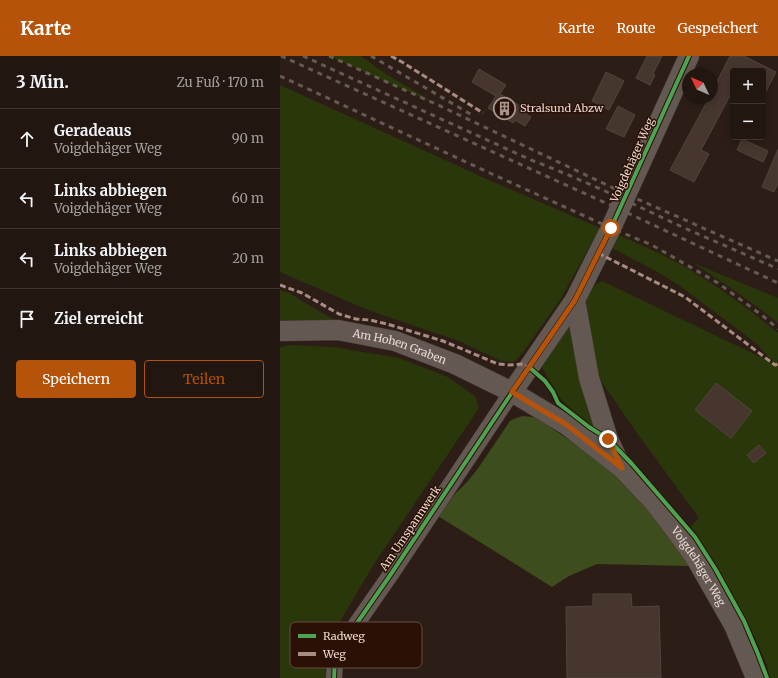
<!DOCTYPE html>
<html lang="de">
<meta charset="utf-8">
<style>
body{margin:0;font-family:Merriweather,serif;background:#291f19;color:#f1f3f6}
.controls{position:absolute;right:12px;top:12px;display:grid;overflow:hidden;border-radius:4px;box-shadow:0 2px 10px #0003}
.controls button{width:36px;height:36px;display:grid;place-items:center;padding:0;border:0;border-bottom:1px solid #3e3530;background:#211610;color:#f1f3f6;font:20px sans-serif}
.compass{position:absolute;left:402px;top:12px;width:36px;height:36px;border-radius:50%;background:#211610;box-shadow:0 2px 10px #0003;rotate:314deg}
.stop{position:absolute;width:12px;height:12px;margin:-9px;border:3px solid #b45309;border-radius:50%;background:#fff}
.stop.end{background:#b45309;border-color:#fff;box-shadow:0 1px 4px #0008}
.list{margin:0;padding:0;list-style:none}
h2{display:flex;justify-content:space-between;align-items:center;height:52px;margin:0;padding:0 16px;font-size:17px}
h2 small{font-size:13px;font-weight:400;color:#a29f9f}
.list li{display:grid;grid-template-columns:26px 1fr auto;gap:12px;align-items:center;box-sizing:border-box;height:60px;padding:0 16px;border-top:1px solid #3e3530}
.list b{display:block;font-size:15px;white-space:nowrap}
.list p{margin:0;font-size:13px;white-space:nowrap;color:#a29f9f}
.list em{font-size:13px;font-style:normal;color:#a29f9f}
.actions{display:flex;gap:8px;padding:12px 16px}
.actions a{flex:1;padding:9px 0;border:1px solid #b45309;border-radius:4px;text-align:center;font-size:14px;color:#b45309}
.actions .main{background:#b45309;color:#fff}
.icon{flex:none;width:22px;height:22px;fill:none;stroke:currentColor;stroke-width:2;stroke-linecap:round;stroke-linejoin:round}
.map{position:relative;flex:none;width:498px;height:622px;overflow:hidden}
header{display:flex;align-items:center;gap:24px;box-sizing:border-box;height:56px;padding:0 20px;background:#b45309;color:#fff}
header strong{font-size:19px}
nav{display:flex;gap:22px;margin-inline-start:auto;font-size:14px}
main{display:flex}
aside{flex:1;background:#211610}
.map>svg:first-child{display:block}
.green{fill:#2a370a}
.forest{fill:#3e4d1d}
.building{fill:#47362e;stroke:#51443e}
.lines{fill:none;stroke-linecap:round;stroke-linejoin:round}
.minor-casing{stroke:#473a35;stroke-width:17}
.tertiary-casing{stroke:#473a35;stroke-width:21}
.minor{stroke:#645952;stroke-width:16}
.tertiary{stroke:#645952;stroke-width:20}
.rail{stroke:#655a52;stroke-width:3;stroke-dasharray:5 5;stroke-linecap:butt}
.quiet{stroke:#a88b81;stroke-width:3;stroke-dasharray:6 3;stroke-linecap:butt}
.cycleway-casing{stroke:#2b1105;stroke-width:6}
.cycleway{stroke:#4ca352;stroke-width:4}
.route{stroke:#b45309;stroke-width:5}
.labels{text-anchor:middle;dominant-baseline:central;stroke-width:3;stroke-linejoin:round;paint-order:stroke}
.poi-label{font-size:11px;fill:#ead7cf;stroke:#2b1105;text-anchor:start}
.street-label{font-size:11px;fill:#ead7cf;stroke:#2b1105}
.key{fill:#2b1105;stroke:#644c42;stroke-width:1}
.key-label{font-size:11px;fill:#ead7cf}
</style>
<header>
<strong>Karte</strong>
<nav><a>Karte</a><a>Route</a><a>Gespeichert</a></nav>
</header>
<main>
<aside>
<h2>3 Min.<small>Zu Fuß · 170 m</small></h2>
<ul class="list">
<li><svg class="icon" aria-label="ahead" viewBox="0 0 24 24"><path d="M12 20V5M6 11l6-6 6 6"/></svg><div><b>Geradeaus</b><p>Voigdehäger Weg</p></div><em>90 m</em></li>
<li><svg class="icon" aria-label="left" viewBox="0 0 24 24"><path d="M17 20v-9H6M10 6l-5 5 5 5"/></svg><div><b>Links abbiegen</b><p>Voigdehäger Weg</p></div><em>60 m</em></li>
<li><svg class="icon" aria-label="left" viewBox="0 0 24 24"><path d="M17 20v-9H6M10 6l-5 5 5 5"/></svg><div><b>Links abbiegen</b><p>Voigdehäger Weg</p></div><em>20 m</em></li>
<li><svg class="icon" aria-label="arrive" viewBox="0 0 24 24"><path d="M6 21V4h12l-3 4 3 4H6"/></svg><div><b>Ziel erreicht</b></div></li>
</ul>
<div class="actions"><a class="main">Speichern</a><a>Teilen</a></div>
</aside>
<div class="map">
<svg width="498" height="622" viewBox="0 0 498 622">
<rect width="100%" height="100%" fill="#2c1e16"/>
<path class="green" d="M49 0H81L106 18 158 49Z
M0 29 211 125 320 172 280 244 244 295 234 306 221 305 179 285 88 254 0 216Z
M336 178C357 187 378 196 398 207 433 226 466 251 498 277V622H490L487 609 469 569 432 503 411 470 419 462 357 377 317 319 303 245C307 235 312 230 322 225L495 308 476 287 400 230 376 215 330 191Z
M413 207 498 242V267C471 245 442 226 413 207Z
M0 234 9 237 56 265 0 266Z
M288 267H293L314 372 289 351 280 342 260 308Z
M12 289 53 291 119 302 168 321 195 340 199 352 94 508 62 562 44 606 46 622H0V291Z"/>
<path class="forest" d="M242 360 253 361 263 366 325 409 346 429 382 467 410 510 317 508 289 520 272 531 158 460 175 438 188 425 199 411 230 365 234 363Z"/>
<path class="building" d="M367 0H382L373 18 375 19 370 29 356 22Z
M450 0H464L496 16 483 41V15H453V34L421 94 429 98 414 126 390 114 429 42H432V35Z
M199 13 226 29 220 38 242 51 240 54 251 61 245 70 235 64 233 67 208 52 216 40 192 26Z
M326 16 344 25 329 54 312 45Z
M338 50 355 59 344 81 326 73Z
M462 83 488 95 483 106 457 94Z
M498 93V127L494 136 482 131Z
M436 327 472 355 451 382 415 354Z
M479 389 486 397 474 407 467 399Z
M313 538H351L352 551 379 550 381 622H287L286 551 313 550Z"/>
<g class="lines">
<defs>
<path id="minor" d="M54 622 55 602 77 567 111 518 232 336"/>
<g id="tertiary">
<path d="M295 244 309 322 328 383 340 409"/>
<path id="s1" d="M0 275 58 274 115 285 175 308 232 336 287 369 342 412 374 446 394 472 417 504 454 569 476 622"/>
<path d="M232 336 295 244 331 172 409 0"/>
</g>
</defs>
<use href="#minor" class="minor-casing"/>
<use href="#tertiary" class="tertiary-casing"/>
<use href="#minor" class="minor"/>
<use href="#tertiary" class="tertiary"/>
<path class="rail" d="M1 0 339 153 498 227
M23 0 251 104C301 123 349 146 398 169 431 184 465 198 498 213
M49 0 158 49 346 138 498 205
M91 0 192 59
M0 20 212 118 331 172 372 189 438 227 483 260 498 273"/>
<path class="quiet" d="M111 0 122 6 203 57
M318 197 405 241 495 309 498 308
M0 229 22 237 59 258 76 263 90 264 107 268 163 285 218 308 229 309 243 308 251 313"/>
<defs>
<path id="cycleway" d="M249 311 265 325 273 336 278 347 309 371 328 383 352 408 415 481 436 514 464 565 478 598 487 622
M54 622 55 602 77 567 111 518 249 311 295 244 331 172 409 0"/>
</defs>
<use href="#cycleway" class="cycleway-casing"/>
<use href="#cycleway" class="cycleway"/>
</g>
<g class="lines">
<path class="route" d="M328 383 342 412 287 369 232 336 295 244 331 172"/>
</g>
<defs>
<symbol id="building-ring" viewBox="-11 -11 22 22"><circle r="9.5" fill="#2b1105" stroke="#a8968e" stroke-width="1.5"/><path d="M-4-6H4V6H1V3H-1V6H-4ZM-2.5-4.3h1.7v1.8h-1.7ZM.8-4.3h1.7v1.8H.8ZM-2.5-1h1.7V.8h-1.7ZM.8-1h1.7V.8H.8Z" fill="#a8968e"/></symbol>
</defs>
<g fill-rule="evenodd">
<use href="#building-ring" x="212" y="40" width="25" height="25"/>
</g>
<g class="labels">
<g class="poi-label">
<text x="240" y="52">Stralsund Abzw</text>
</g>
<g class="street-label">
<text transform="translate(352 104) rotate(-66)">Voigdehäger Weg</text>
<text stroke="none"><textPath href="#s1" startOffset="122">Am Hohen Graben</textPath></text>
<text transform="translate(130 472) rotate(-56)">Am Umspannwerk</text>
<text stroke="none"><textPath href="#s1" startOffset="503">Voigdehäger Weg</textPath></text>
</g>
</g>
<rect x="10" y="566" width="132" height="46" rx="6" class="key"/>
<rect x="18" y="578" width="18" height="4" fill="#4ca352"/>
<rect x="18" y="596" width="18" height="4" fill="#a88b81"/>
<g class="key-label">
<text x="43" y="584">Radweg</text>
<text x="43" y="602">Weg</text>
</g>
</svg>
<div class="controls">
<button>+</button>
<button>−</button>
</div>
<svg class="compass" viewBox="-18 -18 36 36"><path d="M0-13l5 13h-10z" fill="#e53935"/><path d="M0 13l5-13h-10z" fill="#a29f9f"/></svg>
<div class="stop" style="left:331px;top:172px"></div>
<div class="stop end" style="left:328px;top:383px"></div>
</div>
</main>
